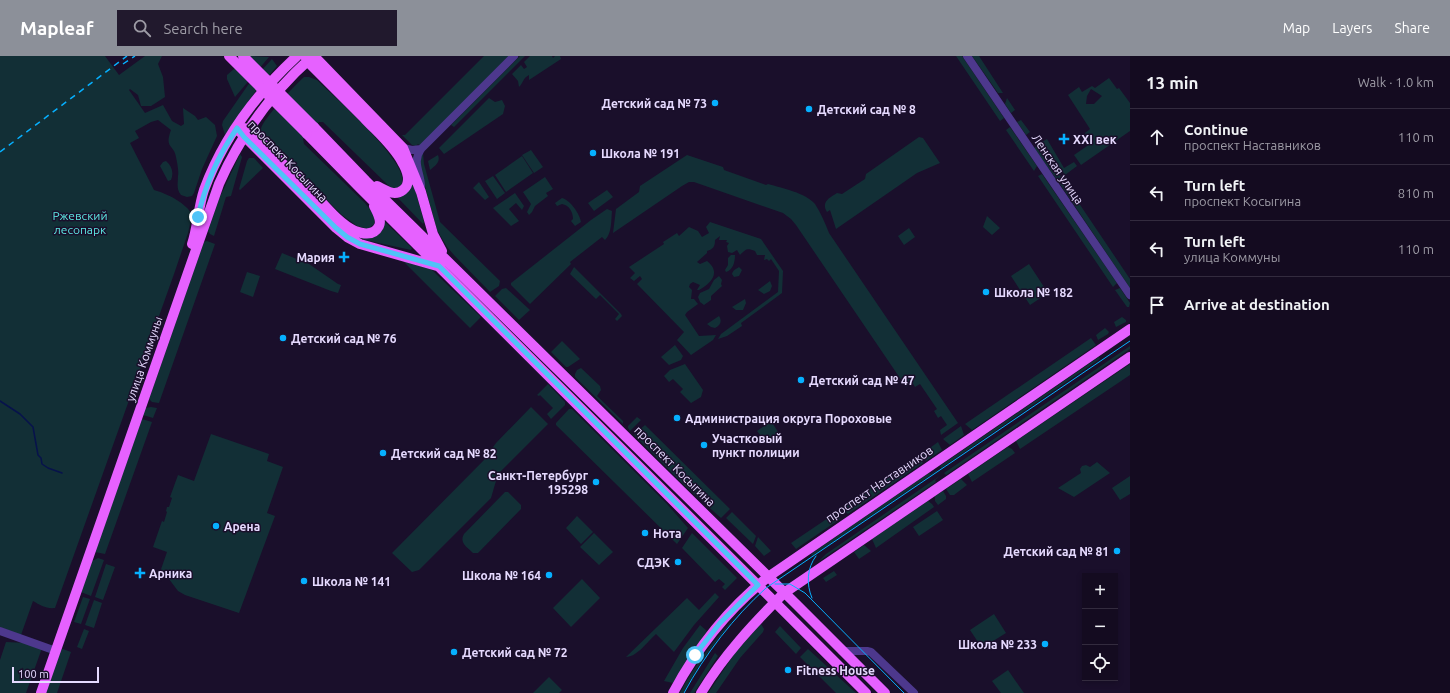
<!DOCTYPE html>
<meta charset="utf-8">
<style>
body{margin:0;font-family:Ubuntu,sans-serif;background:#21192d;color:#f1f3f6}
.controls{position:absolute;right:12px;bottom:12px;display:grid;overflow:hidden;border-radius:0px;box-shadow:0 2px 6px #0003}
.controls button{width:36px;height:36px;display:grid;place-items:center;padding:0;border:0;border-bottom:1px solid #332b3e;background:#140b20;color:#f1f3f6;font:20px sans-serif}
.scale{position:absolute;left:12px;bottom:10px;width:87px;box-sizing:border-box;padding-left:4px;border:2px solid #e6daff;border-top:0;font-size:11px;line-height:14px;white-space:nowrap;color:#e6daff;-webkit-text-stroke:3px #1a0f2b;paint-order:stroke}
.stop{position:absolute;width:12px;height:12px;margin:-9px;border:3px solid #4fc3f7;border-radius:50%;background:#fff}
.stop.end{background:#4fc3f7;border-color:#fff;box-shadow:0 1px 4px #0008}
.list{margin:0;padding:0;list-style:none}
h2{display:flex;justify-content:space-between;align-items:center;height:52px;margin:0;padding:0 16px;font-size:17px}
h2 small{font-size:13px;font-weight:400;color:#9d9ba5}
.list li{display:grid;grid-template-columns:26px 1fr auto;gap:12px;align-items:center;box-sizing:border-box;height:56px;padding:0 16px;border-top:1px solid #332b3e}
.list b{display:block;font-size:15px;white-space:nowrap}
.list p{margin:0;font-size:13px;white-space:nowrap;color:#9d9ba5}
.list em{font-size:13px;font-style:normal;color:#9d9ba5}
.icon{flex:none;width:22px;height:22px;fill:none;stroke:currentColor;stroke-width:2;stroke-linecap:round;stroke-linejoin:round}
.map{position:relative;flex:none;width:1130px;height:637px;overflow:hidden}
header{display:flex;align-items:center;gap:24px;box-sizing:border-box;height:56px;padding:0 20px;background:#8c9099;color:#fff}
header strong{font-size:19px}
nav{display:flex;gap:22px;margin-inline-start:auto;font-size:14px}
.search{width:280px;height:36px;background:#21192d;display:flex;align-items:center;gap:10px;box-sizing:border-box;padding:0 14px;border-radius:0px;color:#9d9ba5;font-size:15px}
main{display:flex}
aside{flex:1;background:#140b20}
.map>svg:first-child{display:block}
.green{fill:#122f36;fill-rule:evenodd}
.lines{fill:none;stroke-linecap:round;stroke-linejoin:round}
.stream{stroke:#07124c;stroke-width:1.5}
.minor{stroke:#4d388d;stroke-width:8}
.major{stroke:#e661ff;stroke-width:10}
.tram{stroke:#06b0ff;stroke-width:1}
.rail{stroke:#06b0ff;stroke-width:1.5;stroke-dasharray:6 5;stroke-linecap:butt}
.major-bridge{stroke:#e661ff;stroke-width:10}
.route{stroke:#4fc3f7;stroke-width:5}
.poi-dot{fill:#06b0ff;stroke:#1a0f2b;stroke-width:1.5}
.labels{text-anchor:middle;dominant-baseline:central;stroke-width:3;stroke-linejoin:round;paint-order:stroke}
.poi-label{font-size:12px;font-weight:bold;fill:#e6daff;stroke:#1a0f2b;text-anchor:start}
.street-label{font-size:12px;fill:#e6daff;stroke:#1a0f2b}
.park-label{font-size:12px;fill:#5de8e3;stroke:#1a0f2b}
</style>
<header>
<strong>Mapleaf</strong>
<div class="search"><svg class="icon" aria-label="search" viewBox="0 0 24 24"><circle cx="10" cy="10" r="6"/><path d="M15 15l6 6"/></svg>Search here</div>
<nav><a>Map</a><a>Layers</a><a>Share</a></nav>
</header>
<main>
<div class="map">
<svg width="1130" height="637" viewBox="0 0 1130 637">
<rect width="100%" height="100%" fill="#1a0f2b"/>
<path class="green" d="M0 0H105L119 19 145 0H162L158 8 163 21 165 41 151 50H141L138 39 130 33 129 34 145 57 163 49 172 65 181 70 184 68 183 52 195 60 198 64 206 61 215 69 217 80 202 113 194 137 192 140 187 141 181 139C176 133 178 127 178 120 179 115 177 106 176 101 174 88 164 93 171 74L158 64 151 66 135 75 139 82 130 87 154 134C166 137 188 148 192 159L188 177 174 218 55 552C46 553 40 549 33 545L21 579 0 571Z
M249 0 269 1 235 41 227 23V19Z
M484 0H509L420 90 418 88 416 90 412 89 402 79H405Z
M520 0H525L454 71 451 69Z
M530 0H552L553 2 555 0H560L561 3 529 24V19C522 23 524 26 519 31L518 25 512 18 521 9 524 13 527 11 524 6Z
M956 0H962L1004 62 1000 65Z
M972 0H979L1003 37H998Z
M272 3 277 10 255 36 225 79 222 69 223 65 248 29Z
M304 21H309L317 24C331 38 415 111 401 129 398 133 394 133 390 131L323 66H319L303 83 304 88 365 147C370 154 376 159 374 168L368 173 357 170 342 159 262 80C261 77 260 76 261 73 262 64 295 29 304 21Z
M1109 22 1117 33 1119 32 1130 47V75L1081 109 1074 99 1090 88 1085 77 1090 73 1068 39 1079 31 1082 36 1092 30 1095 32ZM1091 33 1102 40 1094 48H1086L1087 40Z
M489 42 495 46 502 44 505 50 503 58 444 98 439 92Z
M1007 42 1015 54 1011 57 1005 48Z
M1021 64 1030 76 1026 79 1017 66Z
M1010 71 1037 110 1034 115 1006 74Z
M919 81 923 82 940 107 917 117 836 173 830 154 827 156C821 146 829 142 837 137L842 138 865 123 866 118Z
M1047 83 1064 112 1074 106 1077 110 1065 119 1042 86Z
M1038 89 1061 121 1057 124 1034 92Z
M531 94 543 111 534 117 522 99Z
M423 97 424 108 440 166 500 225 499 230 490 236 454 199 447 191 437 174 419 109 421 100Z
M240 98 242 101 231 140 226 141 214 180 210 178 208 175 219 143Z
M438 99C441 107 434 110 430 114L428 105Z
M687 99 723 111 724 114 766 129 768 128C782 132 806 137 815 148 821 157 825 167 829 177L958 367 941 379 940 374 947 369 941 360 938 362 934 355 937 353 920 328 915 331 912 326 906 331 796 169 791 163 783 157 694 126H689L682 130 613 177 616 153 639 136 640 130Z
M522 100 533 117 506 136 495 119Z
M249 102H254L263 112 240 134 239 133 247 105Z
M166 105C172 110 174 117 171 124L168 125 160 110 163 106Z
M1042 118 1117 227 1113 231 1038 120Z
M493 120 505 137 497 143 485 125Z
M545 121 553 133 546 137 548 140 535 150 532 156 529 159 527 156 531 148 523 136Z
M412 122 424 166 423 168 398 142Z
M1064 125 1130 223V232L1060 128Z
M479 126 489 141 485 144 473 132Z
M607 134 613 141 594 155 588 147Z
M515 137 524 150 522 154 516 147 509 153 519 165 511 170 493 152Z
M562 142C570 144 580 158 581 166L575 170 571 165 573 163C573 156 569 149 562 148L557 150 555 147Z
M607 153 612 155C611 165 612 177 605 184L602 181 570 206 571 208 530 248 511 229V227L591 164Z
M987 160 1000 172 992 179 983 171Z
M385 166 412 192 411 194 365 184 355 179 361 180Z
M710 166 761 183 783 215 782 237 741 267 742 270 727 280 718 283 721 278 778 236 779 215 771 203 769 205 767 203 764 204 765 199H757L755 195C747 192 746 193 740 199L737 194 732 197 728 196 727 190 729 187 726 186 727 184H719L720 180 715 184C715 191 713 193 707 195V197L697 206 700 208 707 205C721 216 712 227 699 234H697L700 229 693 226 690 228 689 231 692 234 691 243H694L698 248 687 256 685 259 699 280 716 279 713 284 691 299 677 284 684 276 637 228 642 223 640 220 634 225 630 222 635 217 629 211 664 188 663 186 677 177 679 180 689 171 698 175 702 181 709 177 706 171Z
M909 172 915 181 904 189 898 180Z
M207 185 215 188 159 347 152 346 149 343 204 186Z
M282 197 309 208 338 228 341 229 338 237 331 235 275 213Z
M731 199H735C735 206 733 214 726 216L725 214 728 209V202Z
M401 203 424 209 432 214 481 261 470 272Z
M1029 208 1048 237 1030 249 1011 220Z
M574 211 621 258 622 260 617 265 615 263 619 258 600 239 596 243 570 218Z
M739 211 742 214 739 220 734 221 732 218C733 214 736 213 739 211Z
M247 216 260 220 253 241 240 236Z
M719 220 722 224 721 228 722 230 711 240V244L704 249 700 246 698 241 700 237 709 233 714 224Z
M770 225 772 230 770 235 764 238 758 234Z
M506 232 530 254 519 264 495 240 502 233Z
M1120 232 1130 247 1129 251H1127L1115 234Z
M745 243 746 247 743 254H736L732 251Z
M719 260C722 265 721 269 715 272L711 271 707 268Z
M1122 261 1126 264V266L1116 271 1114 266Z
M1105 272 1109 276 1108 278 1098 284 1096 279Z
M1091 282 1096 289 972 374 965 368Z
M562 285 580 303 568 311H566L551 296Z
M675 289 683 300 681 304 669 309 661 301Z
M1130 290V293L946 419 944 417Z
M1099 301 1100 303 941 412 940 410Z
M685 308 703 334 701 341 691 347 680 336 683 333 673 323 669 326 664 320 670 314Z
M1130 308V319L1020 393 1016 385Z
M581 312 600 330 601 334 597 340 623 365V368L575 321V318L577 314Z
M548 328 565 346V349L551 363 547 358 553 352 540 339 539 340 537 339Z
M151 351 157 352 153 362 143 359 145 352Z
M531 351 548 368 498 418 491 442 419 514 412 516 392 497 484 404 496 387Z
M569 353H572L667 448 688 472 677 488 556 369V367Z
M637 361 641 364 630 375 628 372V370Z
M142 363 152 366 105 498 95 496Z
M771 365 780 379 767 388 757 375Z
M645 369 730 453 721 462 685 430 634 379Z
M961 370 964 379 950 389 943 383Z
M211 378 269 398 267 405 283 411 267 457 275 460 239 557 185 539 178 535 169 523 159 519 167 496 153 491 162 465 164 466 167 456 166 455 167 451H169L172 442 170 441 178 419 194 425Z
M938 386 942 394 926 405 923 400V397Z
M1008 391 1012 393 1015 397 972 426 968 418Z
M915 402 920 403 923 407 848 458 841 452Z
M1097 406 1110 417 1074 441 1058 432 1081 417 1080 413 1082 410 1086 409 1090 411Z
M937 414H938L812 500 811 498 929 417 931 418Z
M941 419 935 424 936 426 818 506 826 498Z
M1130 420V438L1120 444 1112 432Z
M961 423 967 429 954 439H950L946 433Z
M943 435 946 440V443L938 449 935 445V440Z
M505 436H508L521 449V453L478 497H473C467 491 459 487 464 478Z
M928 445 932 448 934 451 876 492 872 483Z
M937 455 943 464 919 480 913 471Z
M732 456 756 480 753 488 726 462Z
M837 456 840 463 796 493 791 487Z
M577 460 593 476 581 488 566 472Z
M594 477 613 496 599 509 580 491Z
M692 477 737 522 725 534 722 531 725 528 719 523 715 526 682 492Z
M758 481 771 495 764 500 755 490Z
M864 489 871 495 859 503 854 496Z
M98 502 104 504 91 540 81 536 92 505Z
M106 508 115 511 103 544 95 541Z
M834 515 837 519 826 526 823 522Z
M582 523 600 542 571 571 553 552Z
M715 537 719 541 694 569 674 596 656 578C648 585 637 601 626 601L687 542 699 554Z
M83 541 90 543 81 568 74 566Z
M94 544 102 547 94 572 85 569Z
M994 558 1006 577 982 592 970 574Z
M737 559 714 588 698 611 683 637H680C695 608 715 583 737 559Z
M761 568 764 573 763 576 740 602 716 637H708L735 597Z
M700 569 707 575 692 596 673 627 664 625 683 592Z
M780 570 801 592 796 598 775 576Z
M84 573 89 575 82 593 77 591Z
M6 586 27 587 42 592 26 637H0V604Z
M63 593 71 596 57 637H46L61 594Z
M808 593 856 637H836L800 601Z
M715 597 718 600 694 637H690Z
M1008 614 1024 637H1001L992 625Z
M549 621 562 634 559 637H533Z"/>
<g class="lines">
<path class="stream" d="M0 345 20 358 33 371 38 399 41 402 42 408 48 412 62 417"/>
<path class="minor" d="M967 0 1130 239
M403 92 412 94 421 93
M421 129C420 115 412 106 421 93L514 0
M0 575 56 595
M842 595H867L871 596 914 637"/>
<path class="major" d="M229 0 260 31
M243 0 267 24
M305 0 307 5C326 24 345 43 364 62 377 76 393 89 402 106 407 114 412 127 403 134 394 141 385 134 377 130
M314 0 403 92 421 136 433 178 442 195
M314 71 366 125 795 547 885 637
M243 72 248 73C271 96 293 118 316 140 327 152 340 168 355 175 363 178 374 180 379 170 382 164 377 156 374 150
M240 76 336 172 347 181 360 188 437 210
M307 78 360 132 866 637
M192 188C198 170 198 152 204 134 223 82 257 37 297 0
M41 637 219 128C241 78 272 36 313 0
M673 637C697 592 728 553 768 521L1130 273
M701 637C724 599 753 568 784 537L1130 301"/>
<path class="tram" d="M775 528H790L805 537 904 637
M812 542C806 528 807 512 816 500
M684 637C705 598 734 561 766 532L1130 285"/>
<path class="rail" d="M123 8 135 0
M0 96 127 0"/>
<path class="major-bridge" d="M267 24 314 71
M260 31 307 78"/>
</g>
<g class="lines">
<path class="route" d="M198 161C205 128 218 100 237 72L244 81 336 172 347 181 360 188 439 210 758 529 720 567 695 599"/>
</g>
<g class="poi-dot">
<circle cx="715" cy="47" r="4"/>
<circle cx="809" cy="53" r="4"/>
<path d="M1062 77h4v4h4v4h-4v4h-4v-4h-4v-4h4z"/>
<circle cx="593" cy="97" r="4"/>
<path d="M342 195h4v4h4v4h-4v4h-4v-4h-4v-4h4z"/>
<circle cx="986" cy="236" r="4"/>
<circle cx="283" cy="282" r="4"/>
<circle cx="801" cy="324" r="4"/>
<circle cx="677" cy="362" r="4"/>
<circle cx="704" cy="389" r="4"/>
<circle cx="383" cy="397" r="4"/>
<circle cx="596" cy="426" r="4"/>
<circle cx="216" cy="470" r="4"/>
<circle cx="645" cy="477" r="4"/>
<circle cx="1117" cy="495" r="4"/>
<circle cx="678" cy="506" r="4"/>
<path d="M138 511h4v4h4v4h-4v4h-4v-4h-4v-4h4z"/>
<circle cx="549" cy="519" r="4"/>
<circle cx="304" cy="525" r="4"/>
<circle cx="1045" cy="588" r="4"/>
<circle cx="454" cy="596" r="4"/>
<circle cx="788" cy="614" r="4"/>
</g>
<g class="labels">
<g class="poi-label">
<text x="707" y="47" text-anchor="end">Детский сад № 73</text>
<text x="817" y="53">Детский сад № 8</text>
<text x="1073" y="83">XXI век</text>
<text x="601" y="97">Школа № 191</text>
<text x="335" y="201" text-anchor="end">Мария</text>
<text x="994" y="236">Школа № 182</text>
<text x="291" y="282">Детский сад № 76</text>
<text x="809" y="324">Детский сад № 47</text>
<text x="685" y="362">Администрация округа Пороховые</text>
<text x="712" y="382">Участковый<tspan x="712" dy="14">пункт полиции</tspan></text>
<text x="391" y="397">Детский сад № 82</text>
<text x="588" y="419" text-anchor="end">Санкт-Петербург<tspan x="588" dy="14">195298</tspan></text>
<text x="224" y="470">Арена</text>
<text x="653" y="477">Нота</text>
<text x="1109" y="495" text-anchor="end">Детский сад № 81</text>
<text x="670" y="506" text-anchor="end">СДЭК</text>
<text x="149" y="517">Арника</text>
<text x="541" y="519" text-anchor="end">Школа № 164</text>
<text x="312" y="525">Школа № 141</text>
<text x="1037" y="588" text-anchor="end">Школа № 233</text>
<text x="462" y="596">Детский сад № 72</text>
<text x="796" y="614">Fitness House</text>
</g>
<g class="street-label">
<text transform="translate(288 105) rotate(46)">проспект Косыгина</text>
<text transform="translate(1058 113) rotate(56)">Ленская улица</text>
<text transform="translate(144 303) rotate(-71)">улица Коммуны</text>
<text transform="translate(675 410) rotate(45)">проспект Косыгина</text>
<text transform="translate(879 428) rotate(-34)">проспект Наставников</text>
</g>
<g class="park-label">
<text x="80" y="159">Ржевский<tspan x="80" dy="14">лесопарк</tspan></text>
</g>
</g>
</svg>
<div class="controls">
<button>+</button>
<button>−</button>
<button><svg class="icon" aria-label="locate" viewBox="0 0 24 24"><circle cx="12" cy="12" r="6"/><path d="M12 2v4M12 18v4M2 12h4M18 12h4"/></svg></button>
</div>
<div class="scale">100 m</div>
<div class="stop" style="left:695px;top:599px"></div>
<div class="stop end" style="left:198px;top:161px"></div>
</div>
<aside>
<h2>13 min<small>Walk · 1.0 km</small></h2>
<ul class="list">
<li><svg class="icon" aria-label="ahead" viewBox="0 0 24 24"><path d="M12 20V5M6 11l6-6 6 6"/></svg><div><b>Continue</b><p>проспект Наставников</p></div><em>110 m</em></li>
<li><svg class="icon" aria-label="left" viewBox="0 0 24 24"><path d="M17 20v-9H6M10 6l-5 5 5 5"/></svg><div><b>Turn left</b><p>проспект Косыгина</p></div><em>810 m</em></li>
<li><svg class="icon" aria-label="left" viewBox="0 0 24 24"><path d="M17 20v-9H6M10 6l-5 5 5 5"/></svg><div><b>Turn left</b><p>улица Коммуны</p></div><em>110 m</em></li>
<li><svg class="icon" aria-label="arrive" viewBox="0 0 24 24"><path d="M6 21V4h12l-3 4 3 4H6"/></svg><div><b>Arrive at destination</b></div></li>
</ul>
</aside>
</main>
